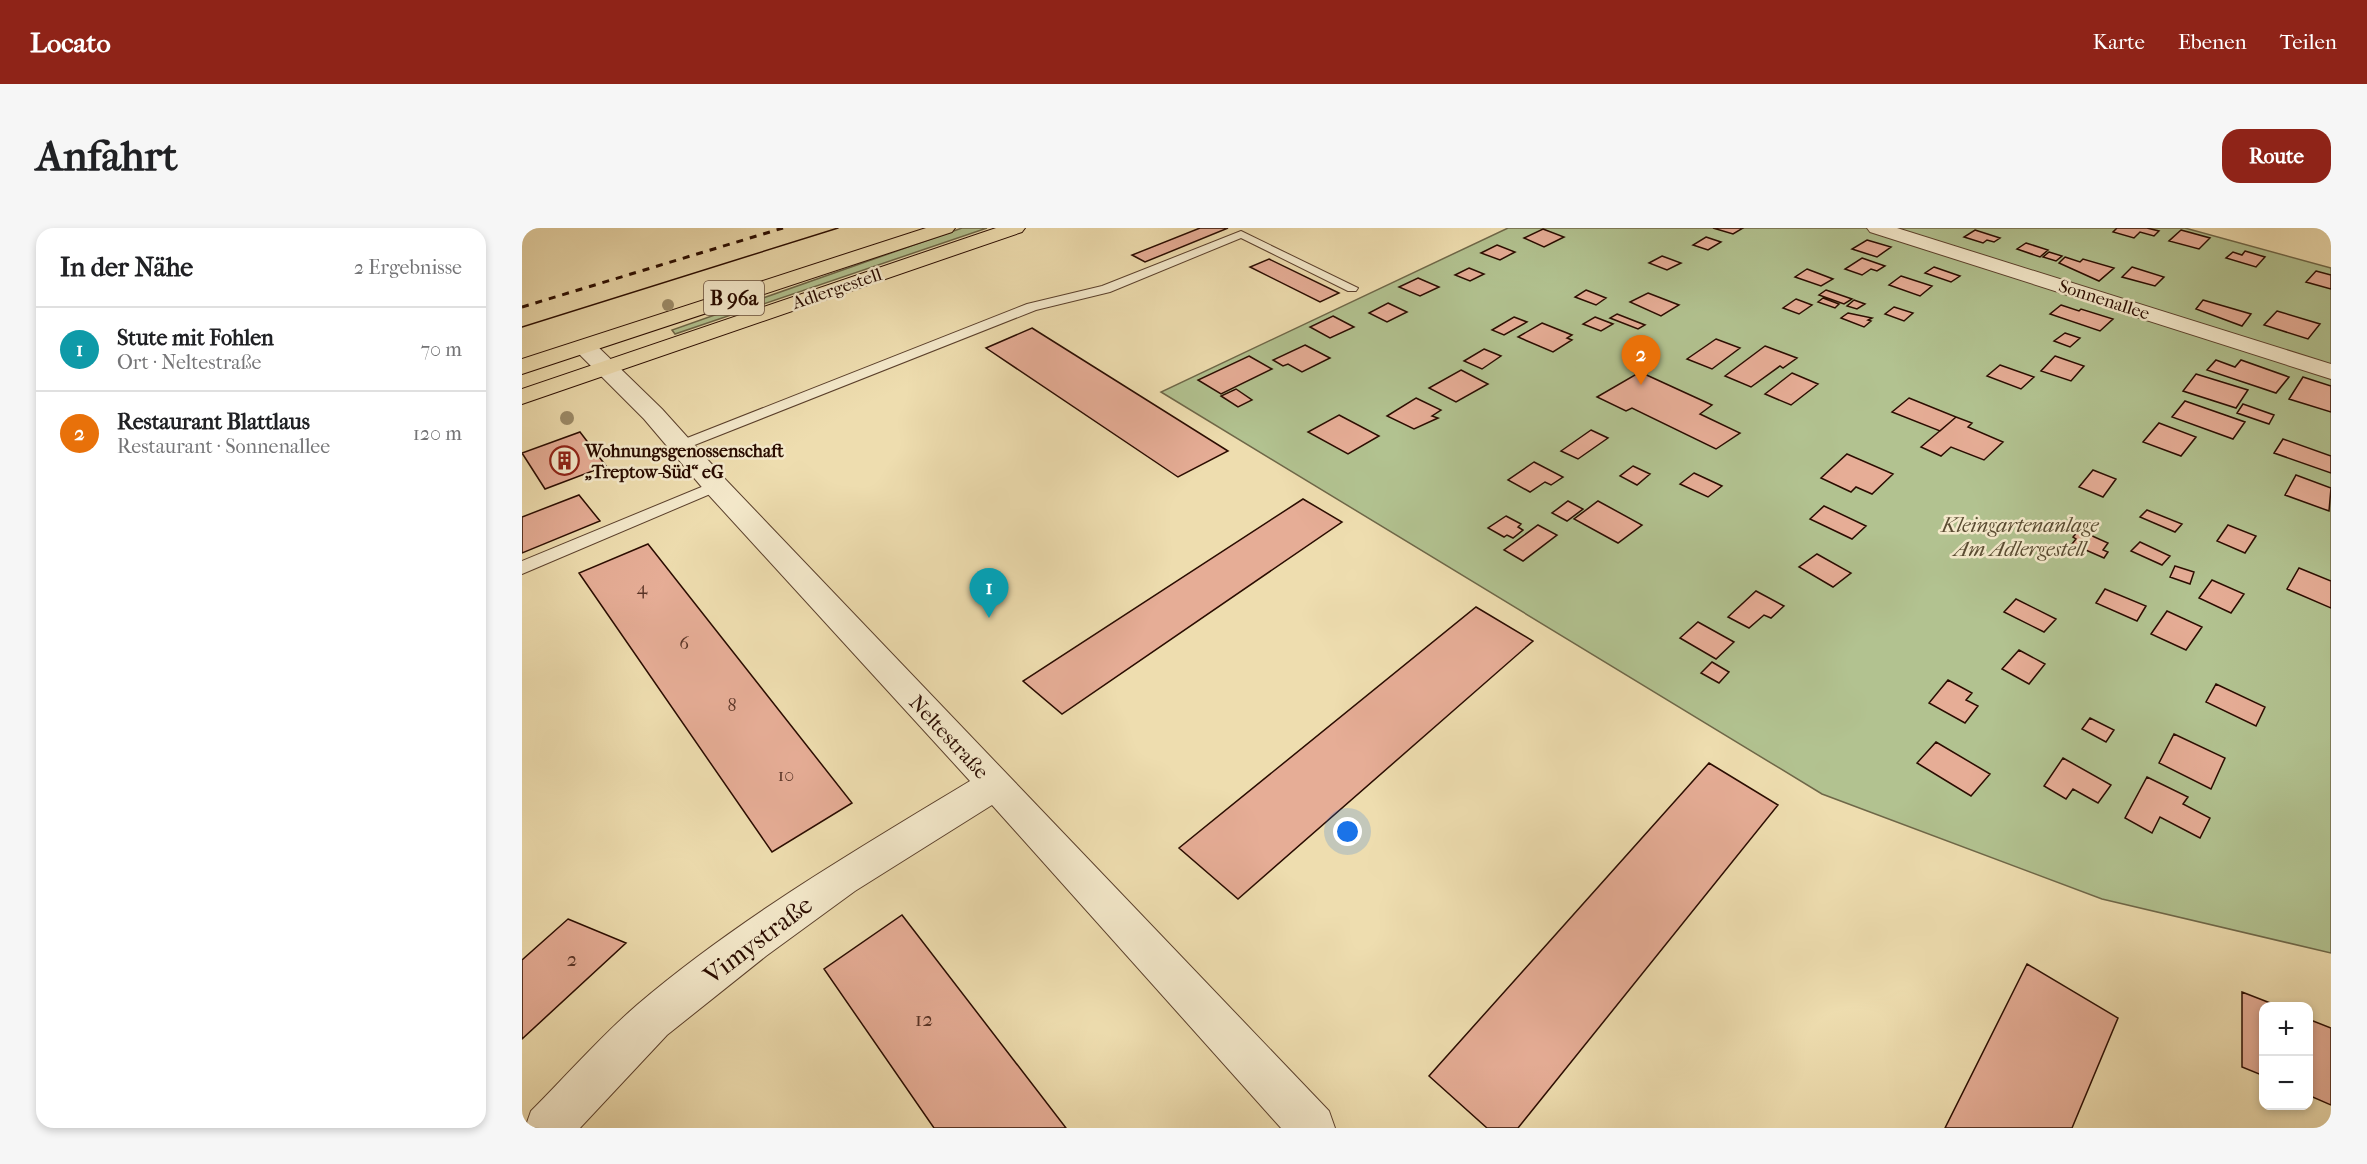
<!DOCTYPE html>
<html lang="de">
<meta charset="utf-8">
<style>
body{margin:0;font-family:"IM FELL French Canon",serif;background:#f6f6f6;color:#202124}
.controls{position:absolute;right:18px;bottom:18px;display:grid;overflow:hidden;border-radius:12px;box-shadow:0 3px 9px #0003}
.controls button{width:54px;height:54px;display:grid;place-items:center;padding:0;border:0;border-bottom:2px solid #e0e0e0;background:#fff;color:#202124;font:30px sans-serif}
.you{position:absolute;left:826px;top:604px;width:21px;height:21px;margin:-15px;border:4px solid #fff;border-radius:50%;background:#1a73e8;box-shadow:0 0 0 9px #1a73e833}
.badge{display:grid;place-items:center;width:39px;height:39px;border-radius:50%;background:#8f2418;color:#fff;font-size:20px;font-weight:700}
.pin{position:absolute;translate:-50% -50px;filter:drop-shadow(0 2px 3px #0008)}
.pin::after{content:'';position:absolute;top:32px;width:21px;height:18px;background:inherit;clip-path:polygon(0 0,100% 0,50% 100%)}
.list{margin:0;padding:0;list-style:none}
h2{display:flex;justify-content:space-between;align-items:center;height:78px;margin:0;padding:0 24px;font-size:26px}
h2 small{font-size:20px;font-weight:400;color:#757577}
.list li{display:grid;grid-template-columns:39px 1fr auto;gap:18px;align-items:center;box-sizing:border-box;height:84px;padding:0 24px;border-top:2px solid #e0e0e0}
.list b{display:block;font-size:22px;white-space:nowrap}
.list p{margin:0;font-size:20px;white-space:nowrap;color:#757577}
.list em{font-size:20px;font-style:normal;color:#757577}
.map{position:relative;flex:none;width:1809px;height:900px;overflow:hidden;border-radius:18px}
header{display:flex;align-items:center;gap:36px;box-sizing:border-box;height:84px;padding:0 30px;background:#8f2418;color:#fff}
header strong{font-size:28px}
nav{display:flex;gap:33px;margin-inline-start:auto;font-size:21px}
.intro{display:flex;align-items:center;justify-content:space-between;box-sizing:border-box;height:144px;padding:0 36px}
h1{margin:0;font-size:42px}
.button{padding:15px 27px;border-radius:18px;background:#8f2418;color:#fff;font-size:21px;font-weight:700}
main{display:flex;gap:36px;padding:0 36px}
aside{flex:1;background:#fff;border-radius:18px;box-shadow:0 3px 9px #0003}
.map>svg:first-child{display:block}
.green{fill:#b2c290;stroke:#6e6748;stroke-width:1.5}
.building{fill:#e6ad96;stroke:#2a0c00;stroke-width:1.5}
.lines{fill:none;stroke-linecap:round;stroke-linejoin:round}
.lane-casing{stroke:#5b402c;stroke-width:2}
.street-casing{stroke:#5b402c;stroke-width:2}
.primary-casing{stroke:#2a0c00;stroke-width:2}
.lane{fill:#f4e9cb;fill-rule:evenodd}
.street{fill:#f4e9cb;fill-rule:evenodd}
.primary{fill:#eeddaf;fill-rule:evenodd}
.tram{stroke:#2a0c00;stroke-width:1.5}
.rail{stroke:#2a0c00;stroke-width:3;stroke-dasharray:7 7;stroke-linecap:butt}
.tree{fill:#9d8d6a}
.labels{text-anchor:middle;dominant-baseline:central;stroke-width:5;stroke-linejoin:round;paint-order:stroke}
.far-street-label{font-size:18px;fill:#2a0c00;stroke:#f4e9cb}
.far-poi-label{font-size:18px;font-weight:bold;fill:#2a0c00;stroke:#f4e9cb;text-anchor:start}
.number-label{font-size:18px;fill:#593426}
.shield{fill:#f4e9cb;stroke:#674e3d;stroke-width:1.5}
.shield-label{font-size:20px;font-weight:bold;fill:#2a0c00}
.park-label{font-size:21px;font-style:italic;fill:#5a4c32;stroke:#f4e9cb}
.street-label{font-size:21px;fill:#2a0c00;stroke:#f4e9cb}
.near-number-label{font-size:21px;fill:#593426}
.near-street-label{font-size:26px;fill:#2a0c00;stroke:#f4e9cb}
</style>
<header>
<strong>Locato</strong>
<nav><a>Karte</a><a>Ebenen</a><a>Teilen</a></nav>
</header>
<div class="intro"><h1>Anfahrt</h1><a class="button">Route</a></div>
<main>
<aside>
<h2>In der Nähe<small>2 Ergebnisse</small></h2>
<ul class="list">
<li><span class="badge" style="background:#0f9aa8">1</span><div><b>Stute mit Fohlen</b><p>Ort · Neltestraße</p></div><em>70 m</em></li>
<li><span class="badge" style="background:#e8710a">2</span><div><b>Restaurant Blattlaus</b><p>Restaurant · Sonnenallee</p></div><em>120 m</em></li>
</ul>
</aside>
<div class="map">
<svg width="1809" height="900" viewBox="0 0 1809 900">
<rect width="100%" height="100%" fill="#eeddaf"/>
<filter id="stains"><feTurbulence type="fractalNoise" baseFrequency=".00333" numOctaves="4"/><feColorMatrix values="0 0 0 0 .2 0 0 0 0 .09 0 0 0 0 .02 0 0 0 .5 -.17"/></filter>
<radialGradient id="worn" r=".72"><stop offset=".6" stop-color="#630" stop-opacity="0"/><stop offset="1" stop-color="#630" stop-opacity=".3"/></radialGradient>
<path class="green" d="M440 0H465L153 106 150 102Z
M986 0H1663L1809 40V725L1580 671 1300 566 639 164Z"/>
<path class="building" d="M678 0H706L623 34 610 27Z
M1191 0H1221L1211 6Z
M1595 0H1625L1637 3 1632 8 1618 4 1612 10 1591 4Z
M1021 1 1042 9 1022 19 1002 10Z
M1453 2 1478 10 1472 14 1465 12 1461 15 1442 9Z
M1659 2 1688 10 1677 21 1647 13Z
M1184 9 1199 14 1186 22 1171 17Z
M1345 12 1369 19 1355 29 1330 21Z
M1504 15 1526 22 1518 29 1495 21Z
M975 17 993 24 978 32 959 25Z
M1723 23 1743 29 1734 39 1704 30 1711 24 1720 27Z
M1527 24 1540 28 1534 33 1521 29Z
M1140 28 1159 35 1145 42 1127 35Z
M1543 29 1558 34 1561 31 1592 40 1577 53 1537 35Z
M1340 30 1363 38 1355 43 1349 41 1340 47 1323 41Z
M747 31 817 65 798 74 728 39Z
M1412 39 1438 48 1429 54 1403 45Z
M1610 39 1642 49 1633 58 1600 49Z
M947 40 962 46 948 53 933 47Z
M1285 41 1311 51 1299 58 1273 49Z
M1794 43 1809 47V61L1784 54Z
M1379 48 1410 58 1398 68 1367 57Z
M896 50 917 59 898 68 877 59Z
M1064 62 1084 70 1074 77 1053 69Z
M1304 62 1330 71 1322 76 1297 67Z
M1126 65 1157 77 1139 88 1108 74Z
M1301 70 1317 76 1313 80 1296 74Z
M1274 71 1290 77 1277 86 1261 80Z
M1332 72 1343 76 1335 81 1325 78Z
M1681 72 1729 86 1720 98 1674 81Z
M866 75 885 84 865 94 847 85Z
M1539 77 1557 83 1559 81 1591 91 1578 103 1528 86Z
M1372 79 1391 85 1382 93 1363 86Z
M1755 83 1798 96 1786 111 1742 97Z
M1326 85 1350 90 1346 92 1349 93 1342 99 1319 90Z
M1095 86 1123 97 1116 101 1088 90Z
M811 88 832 99 808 110 788 99Z
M992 89 1005 94 982 107 970 102Z
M1073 89 1091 96 1079 103 1061 96Z
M1020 95 1050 107 1045 110 1050 112 1031 124 996 109Z
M510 100 706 223 656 249 464 120Z
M1543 105 1558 110 1548 119 1532 113Z
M1194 111 1218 120 1190 141 1165 131Z
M783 117 808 130 780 144 766 136 761 138 751 132Z
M1243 118 1275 130 1261 140 1258 138 1229 159 1203 148Z
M962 121 979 128 960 141 942 133Z
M727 128 750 141 699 166 676 152Z
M1533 128 1562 138 1549 153 1519 143Z
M1694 132 1713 139 1719 132 1767 149 1754 165 1685 142Z
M1478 137 1512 149 1499 161 1465 148Z
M939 142 966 156 934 174 907 160Z
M1118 144 1190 177 1178 186 1218 205 1194 221 1110 180 1104 183 1075 169Z
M1270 145 1296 156 1269 177 1243 166Z
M1674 146 1726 162 1714 180 1661 163Z
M1781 149 1809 158V184L1767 171Z
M714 161 730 172 716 179 699 168Z
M894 170 919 182 910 188 916 190 892 201 865 188Z
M1387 170 1434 189 1418 203 1370 184Z
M1663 173 1723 194 1711 211 1650 189Z
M1721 176 1752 187 1747 196 1715 185Z
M817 187 857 208 826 226 786 204Z
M1434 189 1450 195 1446 199 1481 214 1462 232 1429 219 1419 228 1399 219Z
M1637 195 1674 209 1659 228 1621 214Z
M1069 202 1086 210 1056 231 1039 223Z
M58 204 84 238 23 261 0 225Z
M1761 211 1809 228V245L1752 225Z
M1325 226 1371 246 1350 266 1334 259 1329 264 1299 250Z
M1012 234 1041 249 1029 257 1023 254 1008 264 986 252Z
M1111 238 1128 246 1115 257 1098 248Z
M1571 242 1594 251 1581 269 1557 259Z
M1172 245 1200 258 1186 269 1158 256Z
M1774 247 1809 260 1807 283 1763 267Z
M57 267 78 293 0 325V289Z
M781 271 820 294 540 486 501 453Z
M1046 273 1061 281 1045 293 1030 285Z
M1076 273 1120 297 1096 315 1052 291Z
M1302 278 1344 298 1330 311 1288 291Z
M1625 282 1660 296 1653 304 1618 289Z
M984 288 999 296 996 299 1001 302 991 310 985 307 982 309 966 300Z
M1016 297 1035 307 1001 333 982 322Z
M1706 297 1734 308 1723 325 1695 313Z
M1557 302 1586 315 1581 322 1586 324 1582 330 1550 316 1554 311 1551 309Z
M1618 314 1648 328 1640 337 1609 323Z
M126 316 330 575 250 624 57 345Z
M1295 326 1329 345 1311 359 1277 339Z
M1653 338 1672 344 1668 356 1648 349Z
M1777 340 1809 353V380L1765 361Z
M1690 352 1722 366 1709 385 1677 370Z
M1583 361 1624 378 1615 393 1574 375Z
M1234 363 1262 378 1249 390 1242 387 1227 400 1206 389Z
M1494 371 1534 391 1522 404 1482 384Z
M954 379 1011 413 716 671 657 620Z
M1645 383 1680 399 1664 422 1629 406Z
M1176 394 1212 414 1194 431 1158 410Z
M1497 422 1523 436 1507 456 1480 441Z
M1190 434 1207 444 1197 455 1179 445Z
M1426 452 1450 465 1444 472 1456 478 1443 495 1407 475Z
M1694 456 1743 479 1734 498 1684 474Z
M1568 490 1592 502 1584 514 1560 501Z
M1652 506 1703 530 1689 561 1637 535Z
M1414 514 1468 546 1449 568 1395 535Z
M1541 530 1589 557 1576 575 1551 561 1544 571 1522 558Z
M1187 535 1256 577 996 900H965L907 848Z
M1625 549 1666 569 1661 576 1688 590 1678 610 1638 589 1630 605 1603 590Z
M380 687 544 900H412L302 741Z
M46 691 104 715 0 811V732Z
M1505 736 1596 790 1550 900H1423Z
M1720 764 1756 778H1742V848L1720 839Z
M1786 791 1809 800V877L1786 867Z"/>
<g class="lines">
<defs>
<path id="lane" d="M719 3 836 60 834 63H826L719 10 588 64 514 82 165 220 160 222 152 217 155 214 505 76 580 58Z
M194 253 202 258 200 261 0 346V333Z"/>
<path id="street" d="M1345 0H1375L1809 136V151L1348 4Z
M63 112 71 114 140 181 204 252 807 883 813 900H759L470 577 333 663 244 728 145 807 58 900H3L9 883C44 848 78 809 115 777 217 690 334 622 448 553L184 264 122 191 55 124 52 119 55 114Z"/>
<path id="primary" d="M404 0H433L430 4 0 146V131Z
M474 0H503L500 4 0 176V161Z"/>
</defs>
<use href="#lane" class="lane-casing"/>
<use href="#street" class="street-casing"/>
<use href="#primary" class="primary-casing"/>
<use href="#lane" class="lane"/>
<use href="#street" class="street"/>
<use href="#primary" class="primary"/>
<path class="tram" d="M0 99 316 0"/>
<path class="rail" d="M0 79 261 0"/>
</g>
<g class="tree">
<circle cx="146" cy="77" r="6"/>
<circle cx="45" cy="190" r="7"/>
</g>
<defs>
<symbol id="building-ring" viewBox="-11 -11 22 22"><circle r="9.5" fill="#f4e9cb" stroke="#8f2418" stroke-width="1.5"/><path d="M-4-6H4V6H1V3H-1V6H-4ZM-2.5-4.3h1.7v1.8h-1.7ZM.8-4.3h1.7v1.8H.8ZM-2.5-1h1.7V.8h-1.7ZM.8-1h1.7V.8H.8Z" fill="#8f2418"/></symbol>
</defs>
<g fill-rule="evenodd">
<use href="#building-ring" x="26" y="216" width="33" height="33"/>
</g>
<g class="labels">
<g class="far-street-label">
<text transform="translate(315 61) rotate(-19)">Adlergestell</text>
<text transform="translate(1582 72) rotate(18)">Sonnenallee</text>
</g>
<g class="far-poi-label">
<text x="63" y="223">Wohnungsgenossenschaft<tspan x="63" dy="21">„Treptow-Süd“ eG</tspan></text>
</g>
<g class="number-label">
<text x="120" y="360">4</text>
<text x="162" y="415">6</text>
<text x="210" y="477">8</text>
<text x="264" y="547">10</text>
</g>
<rect class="shield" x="182" y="53" width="60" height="34" rx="4.5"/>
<g class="shield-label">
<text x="212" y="70">B 96a</text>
</g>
<g class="park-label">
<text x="1498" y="297">Kleingartenanlage<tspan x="1498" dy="24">Am Adlergestell</tspan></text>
</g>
<g class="street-label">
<text transform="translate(427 509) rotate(47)">Neltestraße</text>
</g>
<g class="near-number-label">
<text x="50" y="731">2</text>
<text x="402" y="791">12</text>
</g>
<g class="near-street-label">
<text transform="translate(236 712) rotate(-37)">Vimystraße</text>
</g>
</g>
<rect width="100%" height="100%" filter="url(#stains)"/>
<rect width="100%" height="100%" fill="url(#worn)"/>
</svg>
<div class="controls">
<button>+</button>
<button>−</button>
</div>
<div class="you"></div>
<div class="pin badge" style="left:467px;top:390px;background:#0f9aa8">1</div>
<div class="pin badge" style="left:1119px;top:157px;background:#e8710a">2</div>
</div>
</main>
